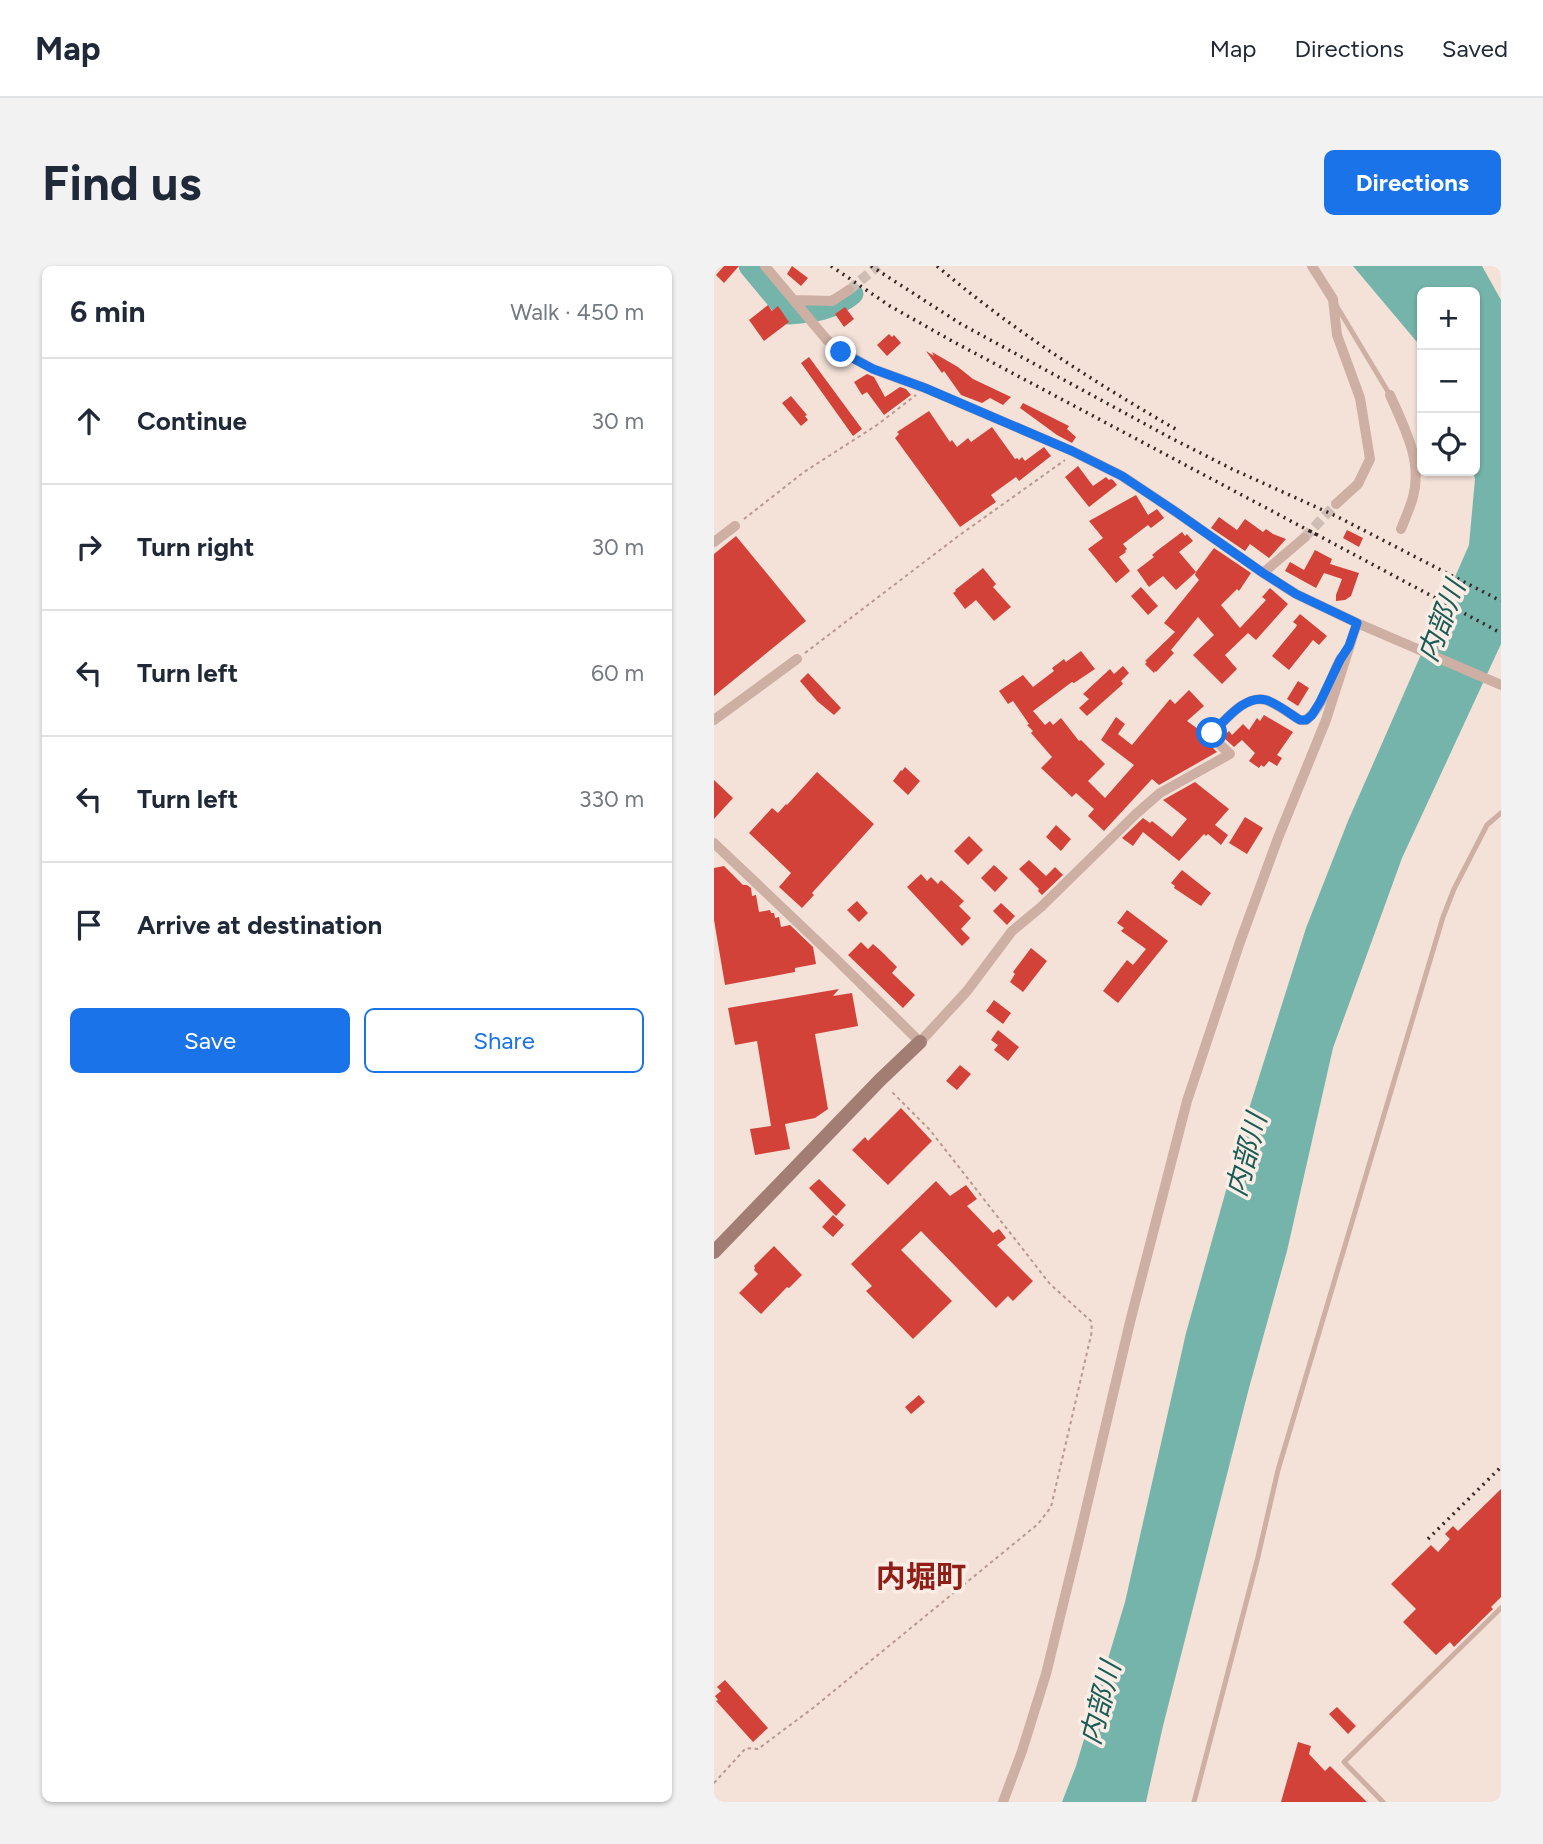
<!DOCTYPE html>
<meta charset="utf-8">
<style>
body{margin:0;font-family:Figtree,"Noto Sans JP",sans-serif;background:#f2f2f3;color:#1f2937}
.controls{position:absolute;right:21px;top:21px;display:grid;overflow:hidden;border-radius:10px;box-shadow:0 2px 5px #0004}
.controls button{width:63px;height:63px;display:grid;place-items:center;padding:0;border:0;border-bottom:2px solid #e0e1e3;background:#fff;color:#1f2937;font:35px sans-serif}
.stop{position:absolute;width:21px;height:21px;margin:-16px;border:5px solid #1a73e8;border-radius:50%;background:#fff}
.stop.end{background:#1a73e8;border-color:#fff;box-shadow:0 2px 7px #0008}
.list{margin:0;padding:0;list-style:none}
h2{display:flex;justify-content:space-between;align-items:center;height:91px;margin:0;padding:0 28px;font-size:30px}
h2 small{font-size:23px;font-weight:400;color:#747a83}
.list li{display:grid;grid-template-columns:46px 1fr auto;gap:21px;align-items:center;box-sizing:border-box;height:126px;padding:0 28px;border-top:2px solid #e0e1e3}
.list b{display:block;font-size:26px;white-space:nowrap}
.list em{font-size:23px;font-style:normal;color:#747a83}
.actions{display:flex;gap:14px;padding:21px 28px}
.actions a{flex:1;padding:16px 0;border:2px solid #1a73e8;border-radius:10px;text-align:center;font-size:24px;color:#1a73e8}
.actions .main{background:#1a73e8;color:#fff}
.icon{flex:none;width:38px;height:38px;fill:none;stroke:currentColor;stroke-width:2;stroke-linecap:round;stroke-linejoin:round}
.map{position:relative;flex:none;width:787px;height:1536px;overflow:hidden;border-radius:10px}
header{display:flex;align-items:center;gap:42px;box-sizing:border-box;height:98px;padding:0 35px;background:#fff;border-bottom:2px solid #e0e1e3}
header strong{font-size:33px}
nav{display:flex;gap:38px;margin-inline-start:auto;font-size:24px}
.intro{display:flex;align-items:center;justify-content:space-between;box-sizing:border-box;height:168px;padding:0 42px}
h1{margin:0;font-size:49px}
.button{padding:18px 32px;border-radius:10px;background:#1a73e8;color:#fff;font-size:24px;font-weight:700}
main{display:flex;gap:42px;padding:0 42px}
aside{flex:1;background:#fff;border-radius:10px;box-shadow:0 2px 5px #0004}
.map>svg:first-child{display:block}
.water{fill:#75b4ab}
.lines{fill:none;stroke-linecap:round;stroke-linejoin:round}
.river{stroke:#75b4ab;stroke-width:21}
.building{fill:#d34238}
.street-tunnel{stroke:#cebdb5;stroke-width:10;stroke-dasharray:10 5;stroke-linecap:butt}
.path{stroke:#b9998d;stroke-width:2;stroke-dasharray:3.5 3.5;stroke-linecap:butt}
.lane{stroke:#cdafa3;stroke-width:5}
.street{stroke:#cdafa3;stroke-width:10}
.secondary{stroke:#a17d74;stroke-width:14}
.rail{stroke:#372826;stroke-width:3.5;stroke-dasharray:2 5;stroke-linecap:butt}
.route{stroke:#1a73e8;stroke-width:9}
.labels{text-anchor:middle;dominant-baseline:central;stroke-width:7;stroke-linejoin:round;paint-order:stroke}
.water-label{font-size:28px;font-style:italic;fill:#175d56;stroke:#fbede5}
.quarter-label{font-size:30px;font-weight:bold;fill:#8f1e17;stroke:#fbede5}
</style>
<header>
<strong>Map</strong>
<nav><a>Map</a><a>Directions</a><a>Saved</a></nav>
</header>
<div class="intro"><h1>Find us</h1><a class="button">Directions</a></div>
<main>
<aside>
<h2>6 min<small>Walk · 450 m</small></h2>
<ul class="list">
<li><svg class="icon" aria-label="ahead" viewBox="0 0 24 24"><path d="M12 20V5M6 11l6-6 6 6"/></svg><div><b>Continue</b></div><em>30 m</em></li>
<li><svg class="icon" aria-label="right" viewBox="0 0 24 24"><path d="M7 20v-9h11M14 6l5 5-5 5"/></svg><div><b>Turn right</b></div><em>30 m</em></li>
<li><svg class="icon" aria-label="left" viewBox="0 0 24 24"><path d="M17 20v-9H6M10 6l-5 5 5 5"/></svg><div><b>Turn left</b></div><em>60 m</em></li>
<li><svg class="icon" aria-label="left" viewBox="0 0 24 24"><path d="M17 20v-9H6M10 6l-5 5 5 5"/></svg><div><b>Turn left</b></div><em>330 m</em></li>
<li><svg class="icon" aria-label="arrive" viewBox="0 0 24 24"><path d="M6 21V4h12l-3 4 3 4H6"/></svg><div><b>Arrive at destination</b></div></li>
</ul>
<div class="actions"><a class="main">Save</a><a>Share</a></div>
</aside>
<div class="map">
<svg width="787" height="1536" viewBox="0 0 787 1536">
<rect width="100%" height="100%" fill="#f4e2d9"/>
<path class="water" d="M639 0H768L787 34V378L688 592 619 782 573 985 535 1122 449 1460 432 1536H348L362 1500 411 1336 472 1067 534 846 592 662 634 555 755 279 761 213 759 205H761V26H708V82Z"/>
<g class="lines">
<path class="river" d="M35 0 75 48C98 46 121 44 139 28"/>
</g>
<path class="building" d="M10 0H25L10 17 2 9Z
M78 0 94 12 87 20 73 8Z
M54 39 58 45 64 40 75 56 50 75 35 54Z
M131 41 140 53 130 61 121 48Z
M175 68 178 71 180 69 187 77 173 90 163 79Z
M212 85 220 90 218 86 244 101 259 113 297 131 289 139 276 132 268 137 247 129 230 105 228 107Z
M95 91 148 163 139 170 87 97Z
M153 108 160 111 171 131 186 121 192 123 197 129 170 149 153 126 148 129 140 116Z
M77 130 93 149 91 150 94 154 87 160 68 137Z
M309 137 355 160 353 163 362 171 358 177 343 169 306 142Z
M215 145 236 176 238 174 243 181 254 172 257 176 278 161 301 193 303 192 305 194 308 191 311 195 330 181 337 190 305 215 302 211 277 229 282 236 246 261 181 172 185 168 183 166Z
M364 200 379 220 392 211 395 214 397 213 399 214 403 219 375 241 351 211Z
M422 229 434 249 443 243 450 252 437 262 434 259 409 278 413 283 411 285 412 286 405 291 416 305 402 317 374 283 389 272 375 255Z
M505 251 523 264 531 253 549 266 552 263 559 268 572 273 555 292 536 278 531 285 497 262Z
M633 264 649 272 645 281 629 272Z
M468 266 471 270 473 268 479 275 465 286 482 306 500 282 537 307 525 325 523 323 507 339 526 362 552 334 548 331 556 322 574 338 542 374 534 367 511 389 523 403 508 418 479 389 500 369 484 351 457 384 460 387 442 406 441 405 440 407 431 398 433 396 431 395 461 366 450 357 485 314 481 309 482 306 462 324 449 310 435 321 423 304 440 291 438 289 444 284Z
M22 270 92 355 0 430V288Z
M601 284 618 293 616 298 645 307 637 330 631 334 622 335V329L628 313 610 307 602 322 571 305 576 296 590 304Z
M269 302 282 318 279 321 297 341 280 355 262 334 251 343 239 327 242 325 241 324Z
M427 321 444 340 434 349 417 330Z
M586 348 613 370 605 379 599 374 575 404 558 390 582 361 583 359 579 356Z
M367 385 381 403 360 417 358 416 319 445 331 459 336 455 339 459 347 452 365 475 367 474 391 498 374 515 391 532 420 499 387 474 402 451 411 458 404 468 418 479 456 433 461 438 475 424 490 440 473 455 484 463 495 478 503 486 445 519 438 513 390 565 374 550 380 543 362 527 358 531 327 502 338 491 317 467 319 465 313 459 315 458 299 435 294 438 285 425 309 409 319 421 340 405 338 402 350 393 352 396Z
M409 400 415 407 407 415 409 418 373 450 365 442 375 433 369 428 396 403 400 408Z
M94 407 127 442 120 449 103 435 86 415Z
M584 415 595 422 584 440 573 433Z
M550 449 579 466 563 489 568 492 563 500 555 495 550 501 547 499 545 502 535 495 541 487 528 474 520 481 509 471 515 465 518 469 529 458 535 464 543 452 546 455Z
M191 501 206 515 194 529 179 515 187 504 188 505Z
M103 506 160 558 98 627 100 629 88 642 65 621 77 607 76 606 35 567 58 542 64 547 72 538 73 539Z
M0 514 19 532 0 553Z
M481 516 515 543 501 559 514 569 507 579 494 568 492 570 490 568 465 595 429 566 419 580 408 572 429 552 436 557 438 555 458 571 473 553 449 534Z
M531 551 549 562 533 588 515 577Z
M342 559 357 573 347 585 332 571Z
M255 570 269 584 254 599 240 585Z
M315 594 332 610 341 601 349 609 328 629 324 625 325 623 305 603Z
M280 599 294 612 281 626 267 612Z
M10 600 29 619H33L37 622 38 630 42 629 45 646 56 644 57 647H60L61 652 65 651 67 661 76 659 99 681 102 698 81 702V706L11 719 0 654V602Z
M468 604 497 627 487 640 460 622 461 620 457 617Z
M207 608 213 615 217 611 224 618 227 614 250 635 245 640 257 652 247 663 256 672 248 680 193 621Z
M143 635 154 647 145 656 133 644Z
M287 637 301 650 293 659 279 645Z
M413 644 454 675 404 737 389 725 413 694 419 699 432 683 407 665 410 662 403 657Z
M147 676 154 683 159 678 167 685 183 701 178 707 201 729 189 742 134 689Z
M317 682 333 695 309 726 296 716 301 708 299 706Z
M125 723 119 730 138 727 144 760 101 768 114 843 101 852 71 858 76 883 41 889 36 863 57 860 43 775 21 779 14 742Z
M280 734 297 747 289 758 272 745Z
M284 764 305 781 294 795 280 784 284 779 277 774Z
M246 799 257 808 243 824 232 815Z
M187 842 218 875 174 919 138 884 151 871 154 875Z
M105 913 132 939 122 950 95 922Z
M222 915 236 930 252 919 263 933 253 940 279 967 285 963 292 972 283 979 319 1015 299 1035 294 1030 282 1042 207 965 187 984 238 1035 199 1073 152 1025 158 1020 137 998Z
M119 949 130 959 119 971 108 961Z
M60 980 88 1009 75 1022 73 1021 47 1048 25 1027 44 1008 40 1004 41 1002 40 1000Z
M205 1129 211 1136 197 1148 191 1141Z
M787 1223V1331L777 1341 779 1343 740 1381 736 1376 722 1389 689 1356 702 1343 677 1318 717 1279 724 1286 736 1273 731 1268 739 1260 744 1265Z
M11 1414 54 1462 39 1476 2 1435 4 1434 1 1430 7 1425 3 1421Z
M623 1441 642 1460 634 1468 615 1448Z
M584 1476 597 1480 595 1488 611 1505 616 1500 653 1536H567Z"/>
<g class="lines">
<path class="street-tunnel" d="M135 24 164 0
M590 272 622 238"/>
<path class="path" d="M30 253 90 206 163 159 202 129
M91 387 243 271 351 194
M0 1517 32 1482 44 1483 99 1442 324 1258 337 1241 378 1065 377 1055 336 1018 216 864 176 824"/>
<path class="lane" d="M622 39 676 129
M480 1536 543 1295 564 1204 729 651 740 623 773 559 787 547
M669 1536 630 1496 787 1342"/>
<path class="street" d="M51 0 113 74 127 85 159 103 211 122 358 185 408 210 462 246 549 307 582 328 643 357 787 419
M598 0 619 33 623 69 646 132 656 193 644 218 622 238
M81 34 118 35 135 24
M676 129C690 161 709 195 699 231 696 242 691 253 687 263
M0 276 21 260
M549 307 590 272
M0 454 83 393
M0 577 120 691 206 776 253 725 298 665 327 641 423 547 446 527 516 488 500 473 498 467C511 455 531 428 552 434 564 438 576 448 586 454H592C610 440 616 412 627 392
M289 1536 308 1485 332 1408 365 1273 416 1056 473 835 526 676 564 572 612 454 643 357"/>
<path class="secondary" d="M0 986 166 814 206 776"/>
<path class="rail" d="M117 0 176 40 238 75 605 270
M157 0 247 58 455 171 518 203 622 250 787 335
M223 0C297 63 381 117 465 165
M596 265 787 367
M714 1273 787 1201"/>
</g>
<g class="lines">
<path class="route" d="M127 86 159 103 211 122 358 185 408 210 462 246 549 307 582 328 643 357 635 380 626 394 606 436 598 449 592 454H586C576 448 564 438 552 434 531 428 511 455 498 467"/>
</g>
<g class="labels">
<g class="water-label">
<text transform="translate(727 355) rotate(-69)">内部川</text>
<text transform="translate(532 889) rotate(-75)">内部川</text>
<text transform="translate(386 1437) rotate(-75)">内部川</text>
</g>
<g class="quarter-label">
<text x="207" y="1310">内堀町</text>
</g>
</g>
</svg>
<div class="controls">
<button>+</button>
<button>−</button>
<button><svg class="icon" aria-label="locate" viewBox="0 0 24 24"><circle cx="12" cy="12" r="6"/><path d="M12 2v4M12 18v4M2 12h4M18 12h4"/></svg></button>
</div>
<div class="stop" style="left:498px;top:467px"></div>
<div class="stop end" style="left:127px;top:86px"></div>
</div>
</main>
